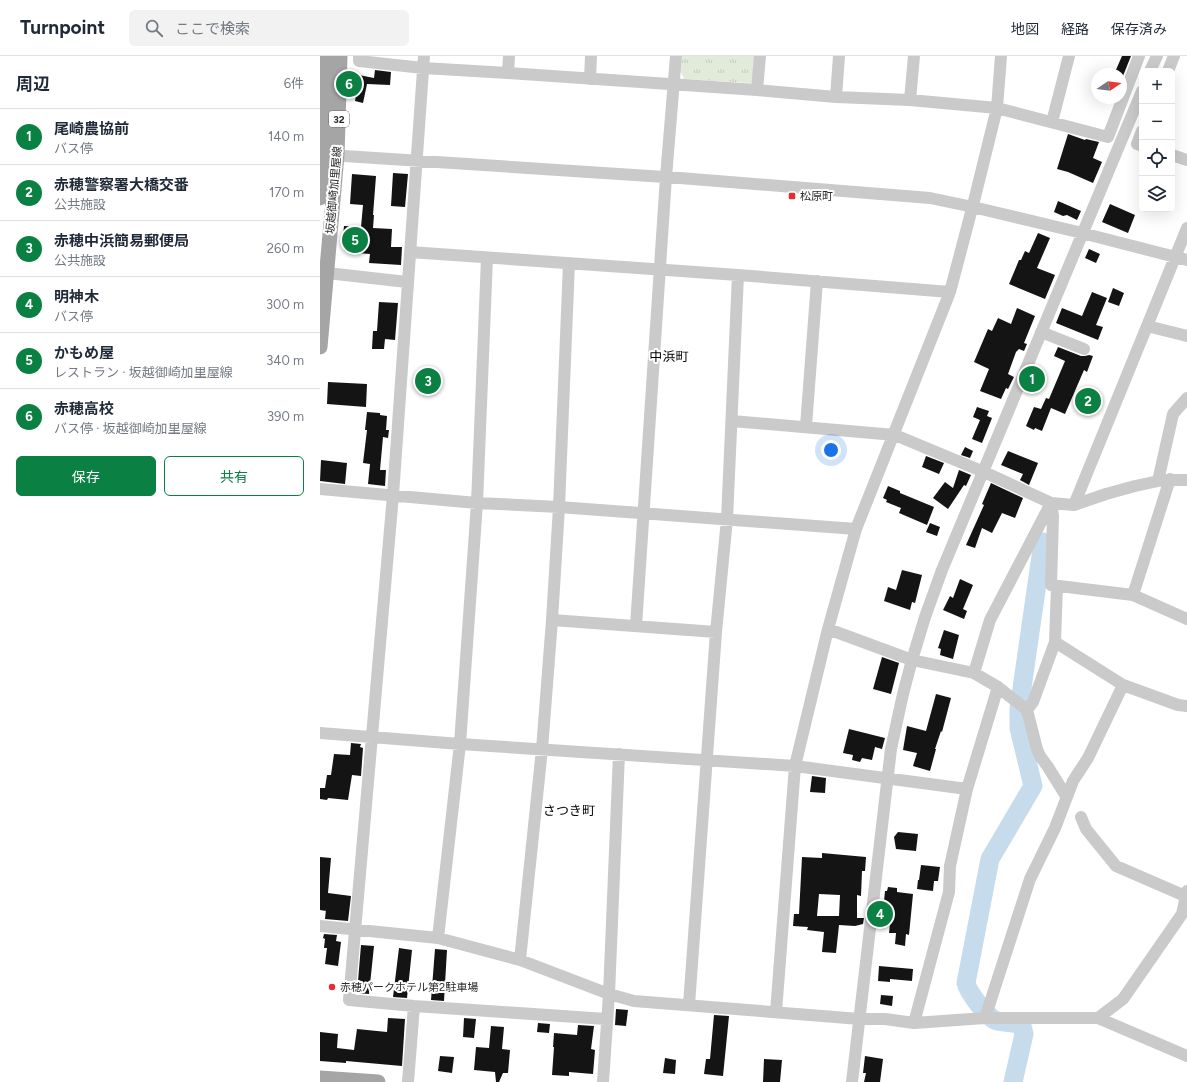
<!DOCTYPE html>
<html lang="ja">
<meta charset="utf-8">
<style>
body{margin:0;font-family:Figtree,"Noto Sans JP",sans-serif;background:#f2f2f3;color:#1f2937}
.controls{position:absolute;right:12px;top:12px;display:grid;overflow:hidden;border-radius:6px;box-shadow:0 4px 16px #0002}
.controls button{width:36px;height:36px;display:grid;place-items:center;padding:0;border:0;border-bottom:1px solid #e0e1e3;background:#fff;color:#1f2937;font:20px sans-serif}
.compass{position:absolute;left:771px;top:12px;width:36px;height:36px;border-radius:50%;background:#fff;box-shadow:0 4px 16px #0002;rotate:77deg}
.you{position:absolute;left:511px;top:394px;width:14px;height:14px;margin:-10px;border:3px solid #fff;border-radius:50%;background:#1a73e8;box-shadow:0 0 0 6px #1a73e833}
.badge{display:grid;place-items:center;width:26px;height:26px;border-radius:50%;background:#0b8043;color:#fff;font-size:13px;font-weight:700}
.pin{position:absolute;translate:-50% -50%;border:2px solid #fff;box-shadow:0 1px 4px #0006}
.list{margin:0;padding:0;list-style:none}
h2{display:flex;justify-content:space-between;align-items:center;height:52px;margin:0;padding:0 16px;font-size:17px}
h2 small{font-size:13px;font-weight:400;color:#747a83}
.list li{display:grid;grid-template-columns:26px 1fr auto;gap:12px;align-items:center;box-sizing:border-box;height:56px;padding:0 16px;border-top:1px solid #e0e1e3}
.list b{display:block;font-size:15px;white-space:nowrap}
.list p{margin:0;font-size:13px;white-space:nowrap;color:#747a83}
.list em{font-size:13px;font-style:normal;color:#747a83}
.actions{display:flex;gap:8px;padding:12px 16px}
.actions a{flex:1;padding:9px 0;border:1px solid #0b8043;border-radius:6px;text-align:center;font-size:14px;color:#0b8043}
.actions .main{background:#0b8043;color:#fff}
.icon{flex:none;width:22px;height:22px;fill:none;stroke:currentColor;stroke-width:2;stroke-linecap:round;stroke-linejoin:round}
.map{position:relative;flex:none;width:867px;height:1026px;overflow:hidden}
header{display:flex;align-items:center;gap:24px;box-sizing:border-box;height:56px;padding:0 20px;background:#fff;border-bottom:1px solid #e0e1e3}
header strong{font-size:19px}
nav{display:flex;gap:22px;margin-inline-start:auto;font-size:14px}
.search{width:280px;height:36px;background:#f2f2f3;display:flex;align-items:center;gap:10px;box-sizing:border-box;padding:0 14px;border-radius:6px;color:#747a83;font-size:15px}
main{display:flex}
aside{flex:1;background:#fff}
.map>svg:first-child{display:block}
.park{fill:url(#park-tufts)}
.lines{fill:none;stroke-linecap:round;stroke-linejoin:round}
.river{stroke:#c6dbeb;stroke-width:19}
.building{fill:#141414;fill-rule:evenodd}
.minor{stroke:#cacaca;stroke-width:12}
.major{stroke:#a5a5a5;stroke-width:15}
.poi-dot{fill:#e52e32;stroke:#fff;stroke-width:1.5}
.labels{text-anchor:middle;dominant-baseline:central;stroke-width:4;stroke-linejoin:round;paint-order:stroke}
.shield{fill:#fff;stroke:#6c6c6c;stroke-width:1}
.shield-label{font-size:10px;font-weight:bold;fill:#2d2d2d}
.street-label{font-size:11px;fill:#2d2d2d;stroke:#fff}
.poi-label{font-size:11px;fill:#2d2d2d;stroke:#fff;text-anchor:start}
.quarter-label{font-size:13px;fill:#000;stroke:#fff}
</style>
<header>
<strong>Turnpoint</strong>
<div class="search"><svg class="icon" aria-label="search" viewBox="0 0 24 24"><circle cx="10" cy="10" r="6"/><path d="M15 15l6 6"/></svg>ここで検索</div>
<nav><a>地図</a><a>経路</a><a>保存済み</a></nav>
</header>
<main>
<aside>
<h2>周辺<small>6件</small></h2>
<ul class="list">
<li><span class="badge">1</span><div><b>尾崎農協前</b><p>バス停</p></div><em>140 m</em></li>
<li><span class="badge">2</span><div><b>赤穂警察署大橋交番</b><p>公共施設</p></div><em>170 m</em></li>
<li><span class="badge">3</span><div><b>赤穂中浜簡易郵便局</b><p>公共施設</p></div><em>260 m</em></li>
<li><span class="badge">4</span><div><b>明神木</b><p>バス停</p></div><em>300 m</em></li>
<li><span class="badge">5</span><div><b>かもめ屋</b><p>レストラン · 坂越御崎加里屋線</p></div><em>340 m</em></li>
<li><span class="badge">6</span><div><b>赤穂高校</b><p>バス停 · 坂越御崎加里屋線</p></div><em>390 m</em></li>
</ul>
<div class="actions"><a class="main">保存</a><a>共有</a></div>
</aside>
<div class="map">
<svg width="867" height="1026" viewBox="0 0 867 1026">
<defs>
<pattern id="park-tufts" width="24" height="20" patternUnits="userSpaceOnUse"><rect width="24" height="20" fill="#e2ebda"/><path d="M3 7l-1-3M5 7V3M7 7l1-3M15 17l-1-3M17 17v-4M19 17l1-3" fill="none" stroke="#c2cabb"/></pattern>
</defs>
<rect width="100%" height="100%" fill="#fff"/>
<path class="park" d="M362 0H435L434 25 430 27 364 23 361 16Z"/>
<g class="lines">
<path class="river" d="M693 1026 704 978 702 970C694 966 686 967 677 965 668 963 648 936 646 927L670 803 713 730 699 672V653L723 486"/>
</g>
<path class="building" d="M802 0H811L803 20 795 16Z
M55 14 71 16 70 29 47 28 43 47 35 45 36 39 33 38 36 22 39 23V19L54 22Z
M748 78 765 84 766 83 779 86 773 102 782 106 773 127 748 116 737 113Z
M73 117 88 118 85 151 71 150Z
M32 118 56 120 53 159H54L53 172 72 173 71 191H82L81 209 49 207 50 198 26 196 27 180H23L24 170 41 171 43 149 30 148Z
M738 145 761 155 757 164 747 159 743 160 734 156Z
M790 148 815 159 808 177 782 166Z
M718 177 730 182 717 212 735 219 725 243 689 228 699 204H701L705 195 709 197Z
M769 193 780 198 776 207 765 202Z
M793 232 804 237 799 250 788 246Z
M772 236 787 242 776 269 783 271 778 284 736 267 742 252 762 260Z
M59 246 78 247 75 284 65 283 64 293H52L53 275H57Z
M697 252 715 260 704 287 707 288 704 295 699 293 696 296 688 318 694 321 688 333 686 332 681 343 660 335 669 313 654 306 668 273 672 275 678 262 691 268Z
M738 291 761 300H765L769 299 773 300 767 316 764 314 745 358 731 352 722 375 715 372 714 374 706 370 714 351 721 353 726 342 729 343 745 305 734 300Z
M8 326 47 328 46 351 7 348Z
M657 351 669 355 667 360 672 362 662 387 652 383 660 364 653 361Z
M47 356 60 357V359L67 360 66 374H69L68 382 63 381 60 414H66L65 430 48 428 50 408 43 407 47 374H45Z
M645 391 653 395 650 402 641 399Z
M688 395 718 407 709 429 700 424 703 418 681 409Z
M606 400 624 407 619 418 602 411Z
M1 404 27 407 25 428 0 425Z
M639 414 651 419 646 430 644 429 628 453 613 442 625 426 633 432Z
M671 427 703 442 695 462 682 457 672 477 662 472 655 492 646 489 664 449 662 448Z
M568 430 580 435V437L614 451 607 469 579 457 581 452 566 446 567 444 563 442Z
M610 467 620 471 617 480 606 476Z
M582 514 602 519 595 547 592 546 590 554 564 545 568 531 576 534Z
M640 523 653 529 643 553 647 555 644 563 623 554 630 540 633 542Z
M624 574 639 579 633 603 620 599 621 593 618 592Z
M562 601 579 607 571 638 553 633Z
M616 638 631 642 622 676 621 675 615 693H616L610 715 593 710 597 697 583 694 587 670 606 675Z
M529 673 565 682 562 693 555 691 552 704 542 702 540 706 532 704 533 699 523 697Z
M31 687 41 688 40 691 43 692 41 720 32 719 28 744 8 742 7 744 0 743V732H5L7 719H11L14 698 30 699Z
M492 720 506 722 505 737 490 736Z
M578 776 598 778 596 795 576 793 574 781Z
M502 797 546 801 545 815H542L541 840 537 839V862H544L543 868 535 870 519 869 516 897 502 896 504 876 487 874 488 871 473 870 474 858H479L482 801 502 802ZM499 838 520 839 519 860H497Z
M0 801 11 802 8 837 31 840 28 865 5 863 6 853V855L0 854Z
M601 809 620 811 618 825H614L613 835 597 833 598 824H599Z
M568 831 577 832V836L593 838 589 879 586 878 585 890 575 888 576 877H569L571 857 563 856 565 835H567Z
M4 878 17 879 16 885 21 886 18 910 5 908 7 892H4L5 883 3 882Z
M41 889 54 890 49 938 37 937Z
M79 892 92 894 87 942 73 941Z
M115 893 127 894 124 945 111 944Z
M559 910 593 913 592 925 570 923V926L558 925Z
M561 939 573 940 572 950 560 948Z
M296 953 308 954 306 970 295 969Z
M394 959 409 960 403 1020 384 1018 386 1003H390Z
M68 962 85 963 82 1010 26 1005V1007L0 1005V976L18 978 17 992 34 994 37 973 67 976Z
M144 962 156 963 154 982 143 981Z
M218 967 230 968 229 977 217 976Z
M258 969 274 970 271 993 275 994 273 1018 249 1016V1020L232 1019 234 991H233L234 977 257 979Z
M171 970 184 971 182 993 190 994 188 1017H183L179 1026H176L175 1016 154 1014 156 991 169 992Z
M120 1000 134 1001 132 1017 118 1015Z
M545 1000 563 1003 560 1026H544L546 1017H543Z
M345 1002 356 1004 355 1018 343 1017Z
M444 1003 462 1004 460 1026H443Z"/>
<g class="lines">
<path class="minor" d="M39 0V5L103 12 188 17 437 34 516 41 590 44 677 52 788 81 819 0
M104 0 73 439 29 944 94 950 286 963
M830 15 837 0
M848 15 854 0
M188 17 189 0
M270 23 271 0
M437 34 440 0
M516 41 519 0
M590 44 594 0
M732 66 749 0
M822 75 817 88 822 90
M9 99 360 122 610 142 653 151 762 177 867 204
M852 99 867 104
M90 196 418 219 630 236
M0 219 7 217 87 226
M827 270 867 280
M721 276 764 293
M412 365 575 379 664 416 731 447 670 564 654 617
M486 370 497 225
M867 424H843L815 430 786 438 754 449 731 447 733 460 731 529 813 539 867 563
M838 425 853 358 867 342
M0 433 157 447 239 451 536 473
M754 449 867 172
M813 539 850 423
M232 564 396 576
M316 570 346 121 356 0
M508 573 592 604 654 617 678 631 707 654 717 693 720 700 728 711 746 740
M735 586 803 629 858 649 867 650
M707 654 713 646 735 586 737 530
M0 677 140 688 475 710 647 733
M761 761 766 773 796 810 865 840
M0 870 118 882 200 904 289 938 314 945 540 963H565L594 967 665 962H778L867 1000
M118 882 140 688 157 447 167 202
M200 904 222 693 232 564 239 451 249 207
M369 949 396 576 407 463 418 219
M456 956 475 710 508 573 536 473 630 236 654 145 677 52 681 0
M665 962 710 823 735 772 753 725 768 702 803 629
M778 962 803 943 862 858 867 835
M594 967 629 836 630 810 647 733 678 631
M88 1026 94 950
M283 1026 289 938 299 698
M532 1026 571 693 583 638 592 604 605 561 622 514 822 35"/>
<path class="major" d="M0 142 4 98 7 0
M0 291 17 99 20 0
M0 1022 58 1026"/>
</g>
<g class="poi-dot">
<rect x="468" y="136" width="8" height="8" rx="2"/>
<circle cx="12" cy="931" r="4"/>
</g>
<g class="labels">
<rect class="shield" x="9" y="55" width="20" height="16" rx="3"/>
<g class="shield-label">
<text x="19" y="63">32</text>
</g>
<g class="street-label">
<text transform="translate(14 134) rotate(-85)">坂越御崎加里屋線</text>
</g>
<g class="poi-label">
<text x="480" y="140">松原町</text>
<text x="20" y="931">赤穂パークホテル第2駐車場</text>
</g>
<g class="quarter-label">
<text x="349" y="300">中浜町</text>
<text x="249" y="754">さつき町</text>
</g>
</g>
</svg>
<div class="controls">
<button>+</button>
<button>−</button>
<button><svg class="icon" aria-label="locate" viewBox="0 0 24 24"><circle cx="12" cy="12" r="6"/><path d="M12 2v4M12 18v4M2 12h4M18 12h4"/></svg></button>
<button><svg class="icon" aria-label="layers" viewBox="0 0 24 24"><path d="M12 4l9 5-9 5-9-5zM3 14l9 5 9-5"/></svg></button>
</div>
<svg class="compass" viewBox="-18 -18 36 36"><path d="M0-13l5 13h-10z" fill="#e53935"/><path d="M0 13l5-13h-10z" fill="#747a83"/></svg>
<div class="you"></div>
<div class="pin badge" style="left:712px;top:323px">1</div>
<div class="pin badge" style="left:768px;top:345px">2</div>
<div class="pin badge" style="left:108px;top:325px">3</div>
<div class="pin badge" style="left:560px;top:858px">4</div>
<div class="pin badge" style="left:35px;top:184px">5</div>
<div class="pin badge" style="left:29px;top:28px">6</div>
</div>
</main>
